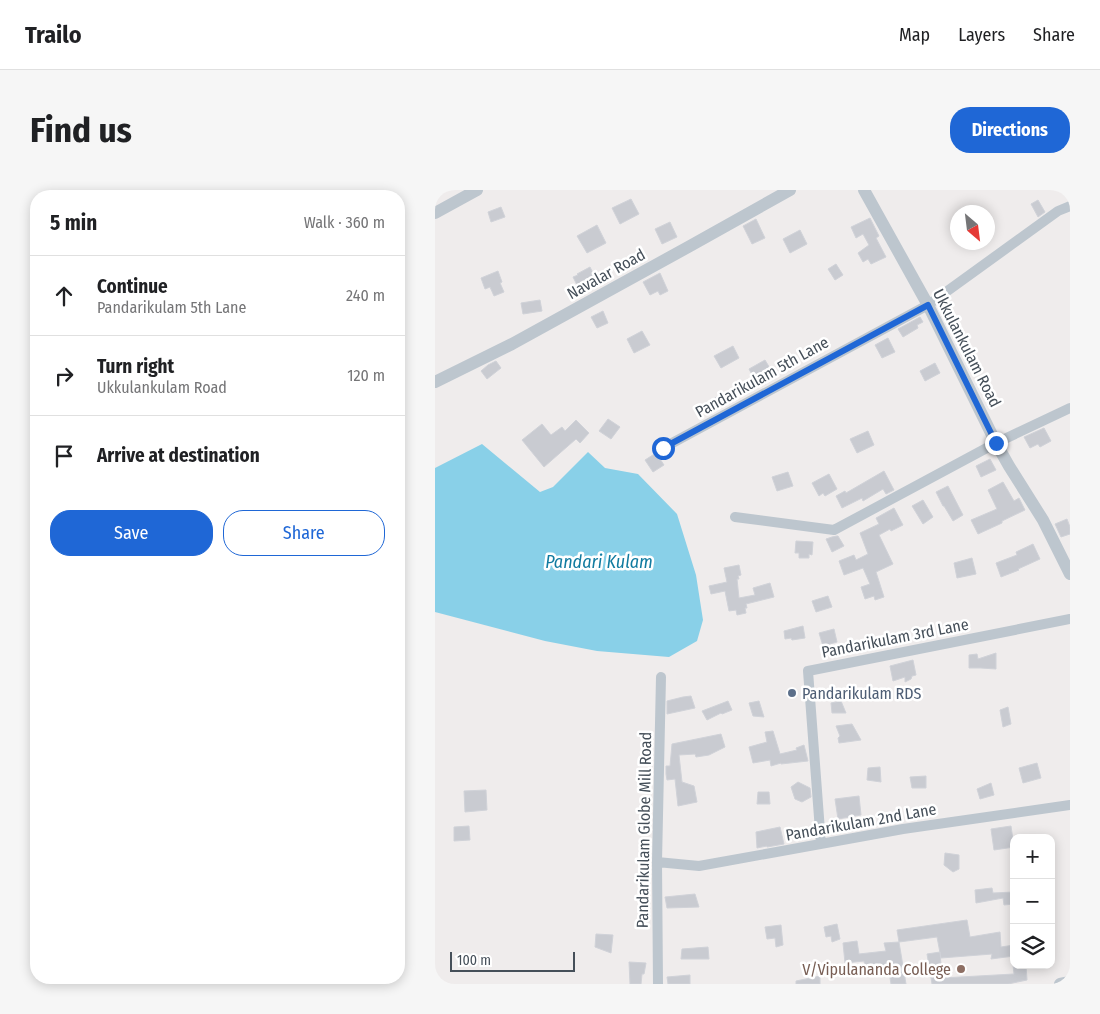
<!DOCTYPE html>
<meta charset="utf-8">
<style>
body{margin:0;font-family:"Fira Sans Condensed",sans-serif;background:#f6f6f6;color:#202124}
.controls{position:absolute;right:15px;bottom:15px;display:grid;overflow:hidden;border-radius:10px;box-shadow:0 2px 12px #0003}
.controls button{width:45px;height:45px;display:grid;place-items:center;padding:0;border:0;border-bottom:1px solid #e0e0e0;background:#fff;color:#202124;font:25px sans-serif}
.compass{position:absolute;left:515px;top:15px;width:45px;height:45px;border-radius:50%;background:#fff;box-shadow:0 2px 12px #0003;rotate:152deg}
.scale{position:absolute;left:15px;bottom:12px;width:125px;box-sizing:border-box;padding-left:5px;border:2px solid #454f59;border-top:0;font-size:14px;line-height:18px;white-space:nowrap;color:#454f59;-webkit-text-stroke:4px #fff;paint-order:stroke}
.stop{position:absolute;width:15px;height:15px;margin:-11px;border:4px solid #1f67d6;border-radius:50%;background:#fff}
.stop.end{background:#1f67d6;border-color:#fff;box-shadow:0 1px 5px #0008}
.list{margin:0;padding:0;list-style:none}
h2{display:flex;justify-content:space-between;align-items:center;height:65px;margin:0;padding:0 20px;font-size:21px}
h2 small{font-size:16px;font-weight:400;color:#757577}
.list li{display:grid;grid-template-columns:32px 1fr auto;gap:15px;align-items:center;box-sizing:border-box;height:80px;padding:0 20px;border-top:1px solid #e0e0e0}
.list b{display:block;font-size:19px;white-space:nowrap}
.list p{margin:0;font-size:16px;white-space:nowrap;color:#757577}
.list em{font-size:16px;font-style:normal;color:#757577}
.actions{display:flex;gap:10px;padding:15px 20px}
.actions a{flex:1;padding:11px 0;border:1px solid #1f67d6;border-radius:20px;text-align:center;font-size:18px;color:#1f67d6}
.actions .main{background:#1f67d6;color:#fff}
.icon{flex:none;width:28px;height:28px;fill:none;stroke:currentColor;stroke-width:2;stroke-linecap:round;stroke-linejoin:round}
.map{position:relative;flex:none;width:635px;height:794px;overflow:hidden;border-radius:20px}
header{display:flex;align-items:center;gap:30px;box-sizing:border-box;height:70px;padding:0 25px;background:#fff;border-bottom:1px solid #e0e0e0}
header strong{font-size:24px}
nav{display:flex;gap:28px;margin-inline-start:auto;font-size:18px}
.intro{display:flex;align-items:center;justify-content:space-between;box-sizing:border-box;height:120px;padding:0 30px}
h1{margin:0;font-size:35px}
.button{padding:12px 22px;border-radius:20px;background:#1f67d6;color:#fff;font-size:18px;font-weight:700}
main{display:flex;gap:30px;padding:0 30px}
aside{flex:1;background:#fff;border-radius:20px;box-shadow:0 2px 12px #0003}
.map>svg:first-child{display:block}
.water{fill:#89d0e8}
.building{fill:#c9cbd1;stroke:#d0d2d8}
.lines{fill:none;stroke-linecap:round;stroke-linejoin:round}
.minor{stroke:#bdc6ce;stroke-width:10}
.tertiary{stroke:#bdc6ce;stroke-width:12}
.route{stroke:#1f67d6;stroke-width:6}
.service-dot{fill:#5c6f8a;stroke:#fff;stroke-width:2}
.education-dot{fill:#8d6e63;stroke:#fff;stroke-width:2}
.labels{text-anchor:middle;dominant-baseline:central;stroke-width:5;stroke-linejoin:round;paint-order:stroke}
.street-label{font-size:16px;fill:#454f59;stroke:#fff}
.service-label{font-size:16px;fill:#4e5e75;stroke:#fff;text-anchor:start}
.education-label{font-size:16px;fill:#785e54;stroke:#fff;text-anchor:end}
.water-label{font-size:18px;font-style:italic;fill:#117ba0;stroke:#fff}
</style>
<header>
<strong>Trailo</strong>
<nav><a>Map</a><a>Layers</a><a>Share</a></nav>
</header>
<div class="intro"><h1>Find us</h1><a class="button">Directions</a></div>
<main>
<aside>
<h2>5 min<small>Walk · 360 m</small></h2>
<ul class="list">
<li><svg class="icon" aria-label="ahead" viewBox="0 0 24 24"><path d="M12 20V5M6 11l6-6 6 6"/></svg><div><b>Continue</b><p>Pandarikulam 5th Lane</p></div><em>240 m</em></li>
<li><svg class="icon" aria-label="right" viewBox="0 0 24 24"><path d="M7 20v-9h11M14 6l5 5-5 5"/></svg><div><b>Turn right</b><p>Ukkulankulam Road</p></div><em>120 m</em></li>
<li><svg class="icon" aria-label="arrive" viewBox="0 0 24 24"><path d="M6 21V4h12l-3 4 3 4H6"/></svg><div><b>Arrive at destination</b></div></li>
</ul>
<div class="actions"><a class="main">Save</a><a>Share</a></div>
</aside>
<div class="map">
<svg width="635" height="794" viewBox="0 0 635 794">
<rect width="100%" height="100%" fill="#efecec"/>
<path class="water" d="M47 254 105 302 118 297 153 262 170 278 203 284 242 324 261 385 268 430 262 451 234 467 162 461 110 451 0 422V278Z"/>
<path class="building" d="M196 9 204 24 185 34 177 18Z
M603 10 610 22 603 27 596 14Z
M66 17 70 27 56 32 53 22Z
M435 28 444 46 441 48 451 67 436 74 433 69 428 72 423 63 434 55 428 44 421 48 416 37Z
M321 29 330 48 317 54 308 36Z
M235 32 242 47 227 54 220 39Z
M162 35 171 53 152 63 142 46Z
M365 40 372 54 355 63 348 49Z
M401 74 408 85 400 90 393 79Z
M155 77 162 91 149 97 148 94 143 97 138 87 143 85 142 84Z
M63 81 67 92 65 93 69 102 59 106 55 97 50 99 46 88Z
M225 83 233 101 225 105 223 101 215 105 208 92Z
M105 110 107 121 88 124 86 113Z
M168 121 173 133 162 138 156 127Z
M485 127 488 132 482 135 483 138 468 147 463 139Z
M207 141 215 155 199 163 192 149Z
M453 148 460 162 447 168 440 155Z
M298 156 304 168 286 178 279 166Z
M330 170 336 180 320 190 314 179Z
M61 171 66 178 52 189 46 181 53 175Z
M500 173 505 183 490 191 485 181Z
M285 205 290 215 279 221 273 212Z
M173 229 185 237 176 249 164 241Z
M141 230 154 243 145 253 141 249 109 277 87 250 107 234 116 245 127 237 130 241Z
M609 238 616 251 605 257 603 254 595 258 589 247Z
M433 241 439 255 422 263 415 249Z
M221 263 229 275 218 282 210 270Z
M555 269 561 280 546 287 541 276Z
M449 281 459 300 451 304 448 299 428 311 427 308 407 318 401 306 410 301 411 303Z
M353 282 358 296 342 301 337 287Z
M394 284 402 299 390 306 388 303 384 306 377 293Z
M568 292 579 311 584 308 590 320 567 331V333L543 344 536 330 562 319 553 300Z
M513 296 528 325 518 331 509 316H508L501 302Z
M488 310 498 327 488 334 477 316Z
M459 318 468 335 456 341 455 339 444 345 458 374 441 382 449 407 440 410 439 406 430 409 426 397 435 394 428 378 409 385 404 371 419 365 421 370 433 364 425 343 444 334 441 328Z
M632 329 635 337V344L626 347 620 334Z
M402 346H403L409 356 397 362 391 349 397 347Z
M361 351 378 352 377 365 374 364V368H364V363H360Z
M598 354 605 369 583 379 584 380 566 387 561 373 582 365 581 362Z
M537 368 541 384 522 388 519 373Z
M304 375 306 385 303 386 304 389H302L304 408 320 405 318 398 335 393 339 407 311 414 312 418H310L311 423 302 425 301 420 294 421 290 401 276 404 274 396 292 392 289 378Z
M393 406 397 417 381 422 377 411Z
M368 436 370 448 357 450 356 448 350 449 349 441Z
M399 439 402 452 388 456 384 443Z
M561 463V479L546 478H534V465L542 464 543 469Z
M478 470 481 485 477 486 476 489 470 492V487L458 491 455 476Z
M256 506 260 518 232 524V511L248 507Z
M293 511 297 520 287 524 286 523 272 530 267 521Z
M324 511 329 527 318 526 314 513Z
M406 511 411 523H397L396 513Z
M573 517 576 534 568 537 565 520Z
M417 534 426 550 404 553 403 548 405 546 401 536Z
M338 541 345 564 362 560 361 558 369 555 373 571 346 574V573L336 576 335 570 318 573 314 557 332 552 330 542Z
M286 544 290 557 274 565 261 567 260 564 244 565 247 592 259 596 262 612 243 616 240 589 232 590 231 584V576H235L237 554Z
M602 573 606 588 588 593 584 578Z
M445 577 446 592 432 590 433 578Z
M491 586V598H477L475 587Z
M363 592 375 598 376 607 367 612 360 609 356 597Z
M556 593 559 605 545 609 542 599Z
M51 600 52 620 30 622 29 601Z
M323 602H334L335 614H322Z
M424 606 426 625 403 629 400 609Z
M34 636 35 650 19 651V637Z
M576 636 579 657 559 660 556 639Z
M345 637 349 654 332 657V656L322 658 321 642Z
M510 663 524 665V679L518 682 509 675Z
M557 698 558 703 579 702V714L569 715 568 708 541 713 540 700Z
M260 704 264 717 232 718 230 707Z
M532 730 535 747 565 742 566 757 579 755V766L556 769 557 764 506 768 502 747 464 752 462 740Z
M402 734 405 749 397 752 396 746 391 747 389 737Z
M346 735 348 755 341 757 340 748 332 749 330 737Z
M161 744 178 745 176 763 160 757Z
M422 751 424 764 451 761 449 753 464 752 471 794H456L454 782 431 785 429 771 410 773 408 753Z
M273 757 274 769H246L247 759Z
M505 762 507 788 579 784 578 775H591L592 790 573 794H497L492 764Z
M194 772 211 773 209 784H207L206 794H195Z
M255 785V794H233L232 787Z
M385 786V794H361V791Z"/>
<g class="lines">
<path class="minor" d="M228 258 493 115 623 21 635 16
M300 327 399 340 561 253 635 218
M386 654 373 481 635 429
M222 672 264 676 468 639 635 615
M223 794 222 672 226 487"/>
<path class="tertiary" d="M429 0 493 115 561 253 574 276 608 330 635 384
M0 23 42 0
M0 192 77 154 255 56 355 0
M625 794 635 792"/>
</g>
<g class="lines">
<path class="route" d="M228 258 493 115 561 253"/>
</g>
<circle class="service-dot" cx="357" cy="503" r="5"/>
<circle class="education-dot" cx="526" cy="779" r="5"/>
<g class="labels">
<g class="street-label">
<text transform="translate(171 84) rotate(-29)">Navalar Road</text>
<text transform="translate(532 158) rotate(63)">Ukkulankulam Road</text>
<text transform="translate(327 187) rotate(-29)">Pandarikulam 5th Lane</text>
<text transform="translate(460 448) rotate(-11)">Pandarikulam 3rd Lane</text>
<text transform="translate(426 632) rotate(-10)">Pandarikulam 2nd Lane</text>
<text transform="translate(209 640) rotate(-89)">Pandarikulam Globe Mill Road</text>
</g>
<g class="service-label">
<text x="367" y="503">Pandarikulam RDS</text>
</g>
<g class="education-label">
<text x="516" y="779">V/Vipulananda College</text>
</g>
<g class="water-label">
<text x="164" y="372">Pandari Kulam</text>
</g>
</g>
</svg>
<div class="controls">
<button>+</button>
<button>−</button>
<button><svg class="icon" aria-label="layers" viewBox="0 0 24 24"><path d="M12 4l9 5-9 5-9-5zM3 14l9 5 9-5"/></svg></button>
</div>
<svg class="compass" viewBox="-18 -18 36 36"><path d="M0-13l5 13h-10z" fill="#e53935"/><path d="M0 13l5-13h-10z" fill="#757577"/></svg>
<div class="scale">100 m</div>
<div class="stop" style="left:228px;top:258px"></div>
<div class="stop end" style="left:561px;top:253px"></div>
</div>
</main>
